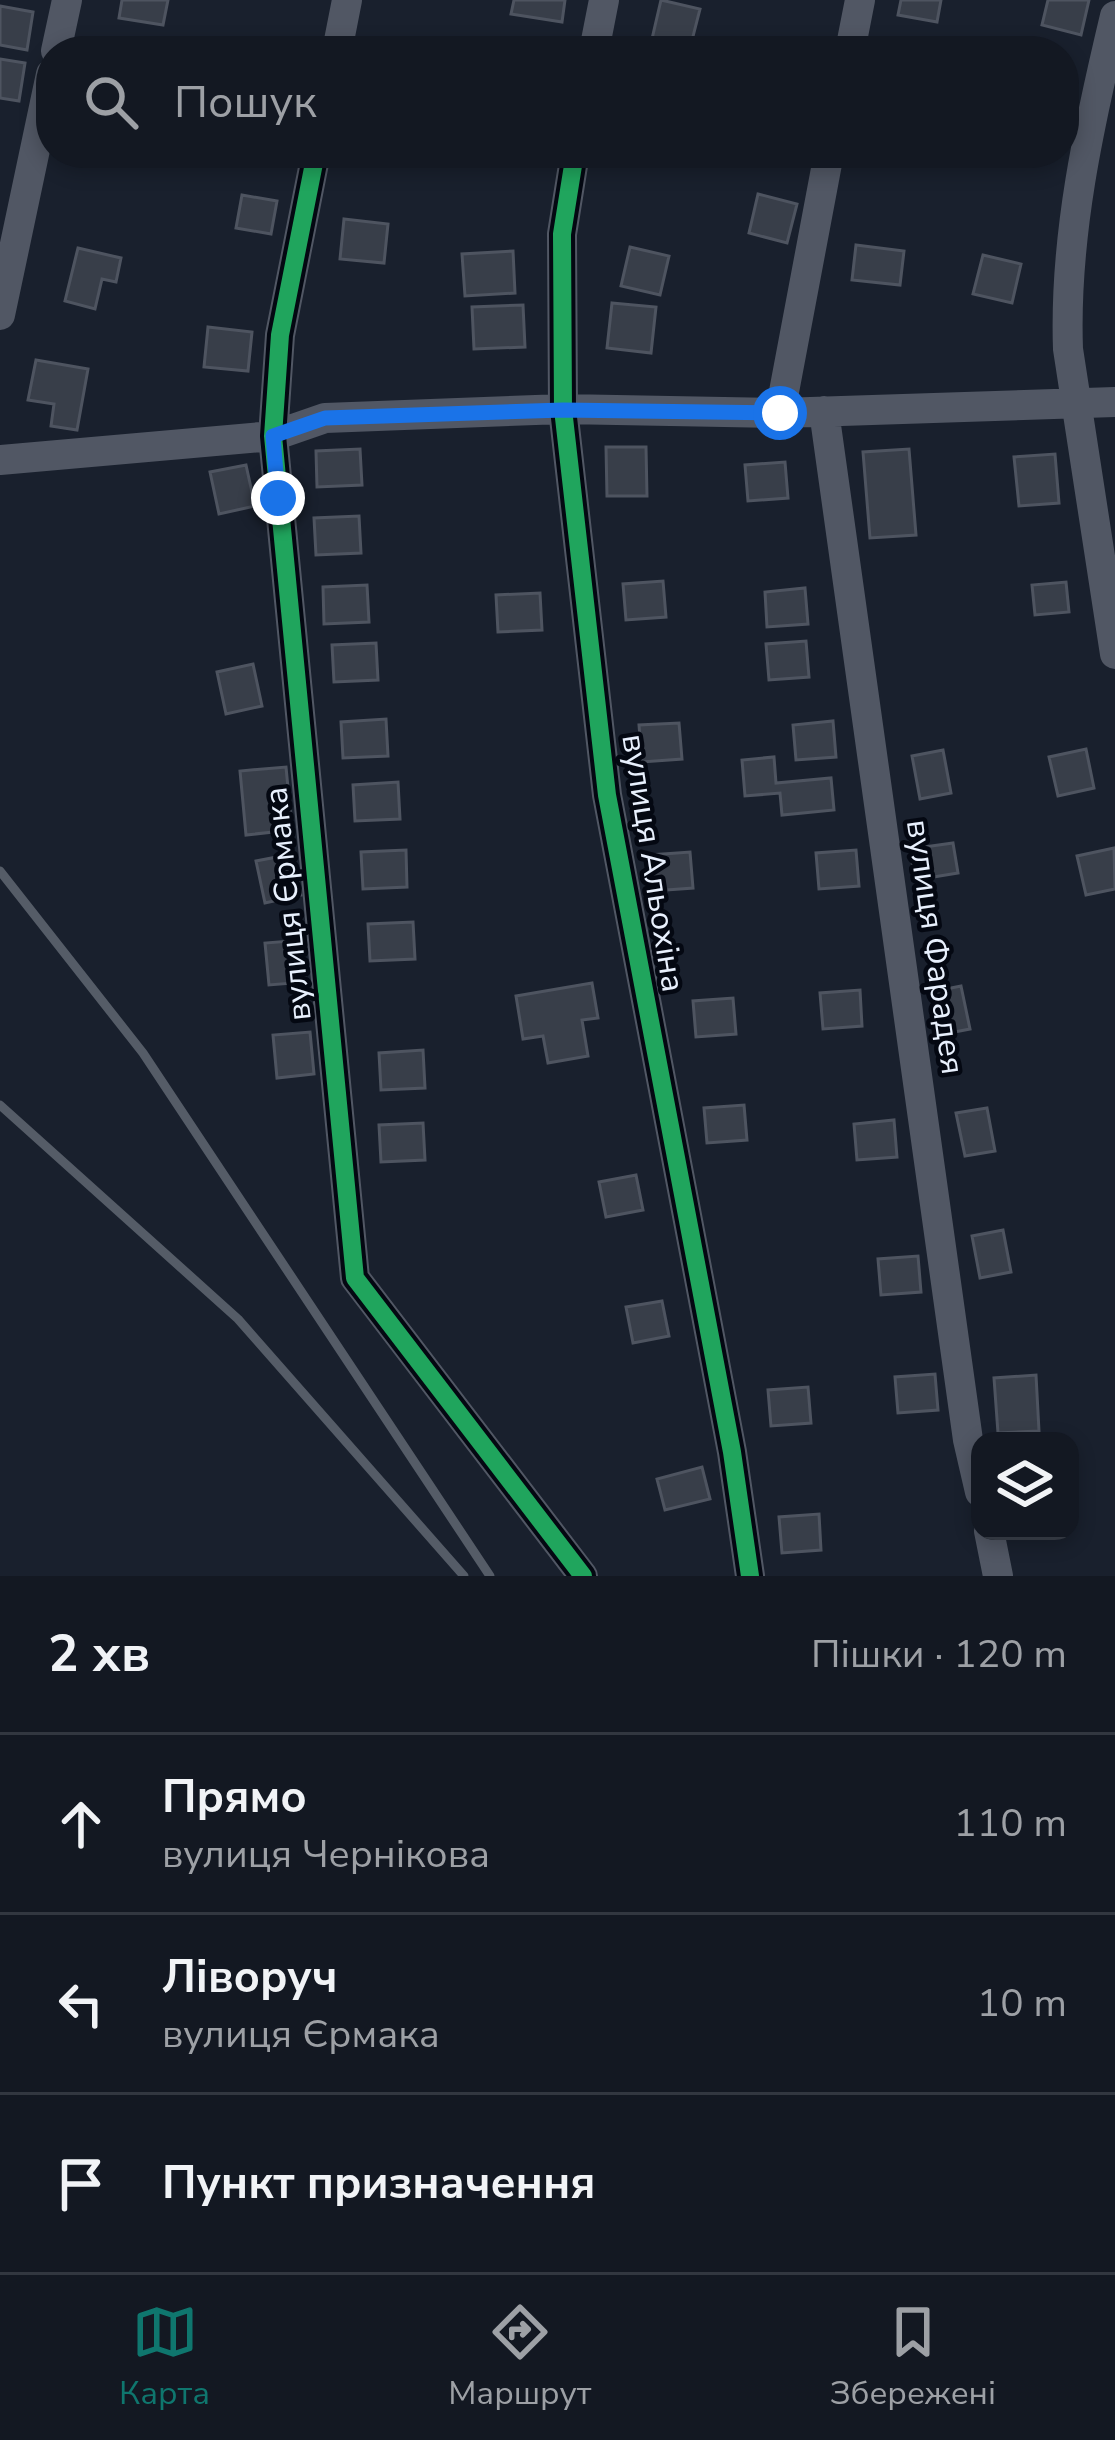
<!DOCTYPE html>
<html lang="uk">
<meta charset="utf-8">
<style>
body{margin:0;font-family:"Nunito Sans",sans-serif;background:#1c212a;color:#f1f3f6}
.controls{position:absolute;right:36px;bottom:36px;display:grid;overflow:hidden;border-radius:24px;box-shadow:0 6px 18px #0003}
.controls button{width:108px;height:108px;display:grid;place-items:center;padding:0;border:0;border-bottom:3px solid #323740;background:#131822;color:#f1f3f6;font:60px sans-serif}
.stop{position:absolute;width:36px;height:36px;margin:-27px;border:9px solid #1a73e8;border-radius:50%;background:#fff}
.stop.end{background:#1a73e8;border-color:#fff;box-shadow:0 3px 12px #0008}
.list{margin:0;padding:0;list-style:none}
h2{display:flex;justify-content:space-between;align-items:center;height:156px;margin:0;padding:0 48px;font-size:51px}
h2 small{font-size:39px;font-weight:400;color:#9da0a5}
.list li{display:grid;grid-template-columns:78px 1fr auto;gap:36px;align-items:center;box-sizing:border-box;height:180px;padding:0 48px;border-top:3px solid #323740}
.list b{display:block;font-size:45px;white-space:nowrap}
.list p{margin:0;font-size:39px;white-space:nowrap;color:#9da0a5}
.list em{font-size:39px;font-style:normal;color:#9da0a5}
.icon{flex:none;width:66px;height:66px;fill:none;stroke:currentColor;stroke-width:2;stroke-linecap:round;stroke-linejoin:round}
.map{position:relative;flex:none;width:1115px;height:1576px;overflow:hidden}
.search{position:absolute;background:#131822;box-shadow:0 6px 18px #0003;left:36px;right:36px;top:36px;height:132px;display:flex;align-items:center;gap:30px;box-sizing:border-box;padding:0 42px;border-radius:48px;color:#9da0a5;font-size:45px}
.sheet{height:696px;background:#131822}
nav{display:flex;justify-content:space-around;align-items:center;box-sizing:border-box;height:168px;border-top:3px solid #323740;background:#131822;font-size:33px;color:#9da0a5}
nav a{display:grid;justify-items:center;gap:6px}
nav .on{color:#0f766e}
.map>svg:first-child{display:block}
.building{fill:#383e49;stroke:#4e5460;stroke-width:3}
.lines{fill:none;stroke-linecap:round;stroke-linejoin:round}
.minor{stroke:#515764;stroke-width:30}
.rail{stroke:#555c67;stroke-width:9}
.cycleway-casing{stroke:#040812;stroke-width:26}
.cycleway{stroke:#20a55d;stroke-width:18}
.route{stroke:#1a73e8;stroke-width:15}
.labels{text-anchor:middle;dominant-baseline:central;stroke-width:9;stroke-linejoin:round;paint-order:stroke}
.street-label{font-size:33px;fill:#e8f0fd;stroke:#040812}
</style>
<div class="map">
<svg width="1115" height="1576" viewBox="0 0 1115 1576">
<rect width="100%" height="100%" fill="#19202d"/>
<path class="building" d="M122 0H168L163 25 119 18Z
M514 0H565L562 22 511 14Z
M661 0 700 9 690 48 652 39Z
M901 0H941L937 22 898 15Z
M1048 0H1089L1081 35 1042 25Z
M0 6 33 12 27 50 0 45Z
M0 59 25 63 19 101 0 98Z
M758 194 797 204 787 243 749 233Z
M242 195 277 201 271 234 236 228Z
M344 219 388 224 384 263 340 259Z
M856 245 904 251 900 285 852 280Z
M630 247 669 256 660 295 621 286Z
M78 248 121 258 116 282 102 279 95 309 65 301Z
M513 251 515 293 465 296 462 254Z
M983 255 1021 264 1012 303 973 294Z
M612 303 656 307 651 353 607 348Z
M523 305 525 347 474 349 472 307Z
M208 327 252 332 248 371 204 367Z
M36 360 88 369 77 430 51 426 54 404 28 400Z
M606 447H646L647 496H607Z
M360 449 362 485 317 487 316 451Z
M909 449 916 535 870 538 863 452Z
M1055 454 1059 503 1019 506 1014 457Z
M785 462 788 498 748 501 745 465Z
M246 465 255 506 219 514 210 472Z
M359 516 361 553 316 555 314 518Z
M663 581 666 617 626 620 623 584Z
M1066 582 1069 612 1035 615 1032 585Z
M367 585 369 622 324 624 323 587Z
M805 588 808 624 767 627 765 592Z
M540 593 542 630 498 632 496 595Z
M806 641 809 677 769 680 766 644Z
M376 643 378 680 334 682 332 645Z
M253 664 262 706 226 714 217 672Z
M386 719 388 756 343 758 341 722Z
M833 721 836 757 796 760 793 725Z
M679 723 682 759 642 762 639 725Z
M1086 749 1094 788 1058 796 1049 757Z
M943 750 951 793 920 799 912 756Z
M774 757 776 783 831 778 834 810 782 815 780 793 745 796 742 760Z
M286 767 292 830 246 835 240 771Z
M398 782 400 819 355 821 353 785Z
M953 843 958 873 915 880 910 849Z
M1114 848 1115 889 1086 895 1077 856Z
M406 850 407 887 363 889 361 852Z
M856 850 859 886 819 889 816 853Z
M690 852 693 888 653 891 650 855Z
M292 854 301 895 265 903 256 861Z
M413 922 415 959 370 961 368 924Z
M302 940 306 982 269 985 265 943Z
M592 983 598 1018 582 1020 588 1056 548 1063 543 1036 523 1039 516 996Z
M961 986 970 1029 939 1035 931 992Z
M860 990 862 1026 823 1029 820 993Z
M733 998 736 1034 696 1037 693 1001Z
M310 1032 314 1074 277 1078 273 1035Z
M423 1050 425 1088 381 1090 379 1053Z
M744 1105 747 1140 707 1143 704 1108Z
M987 1108 995 1151 965 1156 956 1113Z
M894 1120 897 1157 857 1160 854 1124Z
M423 1123 425 1160 381 1162 379 1125Z
M636 1175 643 1210 606 1217 599 1182Z
M1003 1230 1011 1272 980 1278 972 1236Z
M918 1256 921 1292 881 1295 878 1259Z
M662 1301 669 1336 633 1343 626 1307Z
M935 1374 938 1410 898 1413 895 1377Z
M1036 1375 1039 1431 998 1433 994 1378Z
M808 1387 811 1423 771 1426 768 1390Z
M702 1467 710 1499 665 1510 657 1479Z
M819 1514 821 1550 782 1553 779 1517Z"/>
<g class="lines">
<path class="minor" d="M1115 16C1089 125 1064 237 1068 349L1115 654
M56 51 67 0
M337 51 347 0
M594 51 604 0
M850 51 860 0
M316 153 280 335 273 436 355 1278 583 1576
M575 153 562 234 563 409 607 795 732 1452 750 1576
M0 315 51 74
M824 411 968 1440 980 1492
M780 413 829 153
M0 460 273 436 325 418 563 409 780 413 1115 402
M989 1531 998 1576"/>
<path class="rail" d="M0 871 143 1053 490 1576
M0 1105 238 1319 464 1576"/>
<defs>
<path id="cycleway" d="M316 153 280 335 273 436 355 1278 583 1576
M575 153 562 234 563 409 607 795 732 1452 750 1576"/>
</defs>
<use href="#cycleway" class="cycleway-casing"/>
<use href="#cycleway" class="cycleway"/>
</g>
<g class="lines">
<path class="route" d="M278 498 273 436 325 418 563 410 780 413"/>
</g>
<g class="labels">
<g class="street-label">
<text transform="translate(653 863) rotate(81)">вулиця Альохіна</text>
<text transform="translate(288 904) rotate(-96)">вулиця Єрмака</text>
<text transform="translate(935 947) rotate(82)">вулиця Фарадея</text>
</g>
</g>
</svg>
<div class="controls">
<button><svg class="icon" aria-label="layers" viewBox="0 0 24 24"><path d="M12 4l9 5-9 5-9-5zM3 14l9 5 9-5"/></svg></button>
</div>
<div class="stop" style="left:780px;top:413px"></div>
<div class="stop end" style="left:278px;top:498px"></div>
<div class="search"><svg class="icon" aria-label="search" viewBox="0 0 24 24"><circle cx="10" cy="10" r="6"/><path d="M15 15l6 6"/></svg>Пошук</div>
</div>
<section class="sheet">
<h2>2 хв<small>Пішки · 120 m</small></h2>
<ul class="list">
<li><svg class="icon" aria-label="ahead" viewBox="0 0 24 24"><path d="M12 20V5M6 11l6-6 6 6"/></svg><div><b>Прямо</b><p>вулиця Чернікова</p></div><em>110 m</em></li>
<li><svg class="icon" aria-label="left" viewBox="0 0 24 24"><path d="M17 20v-9H6M10 6l-5 5 5 5"/></svg><div><b>Ліворуч</b><p>вулиця Єрмака</p></div><em>10 m</em></li>
<li><svg class="icon" aria-label="arrive" viewBox="0 0 24 24"><path d="M6 21V4h12l-3 4 3 4H6"/></svg><div><b>Пункт призначення</b></div></li>
</ul>
</section>
<nav>
<a class="on"><svg class="icon" aria-label="map" viewBox="0 0 24 24"><path d="M3 6l6-2 6 2 6-2v14l-6 2-6-2-6 2zM9 4v14M15 6v14"/></svg>Карта</a>
<a><svg class="icon" aria-label="directions" viewBox="0 0 24 24"><path d="M12 3l9 9-9 9-9-9zM9 14v-3h6M13 9l2 2-2 2"/></svg>Маршрут</a>
<a><svg class="icon" aria-label="saved" viewBox="0 0 24 24"><path d="M7 4h10v16l-5-4-5 4z"/></svg>Збережені</a>
</nav>
